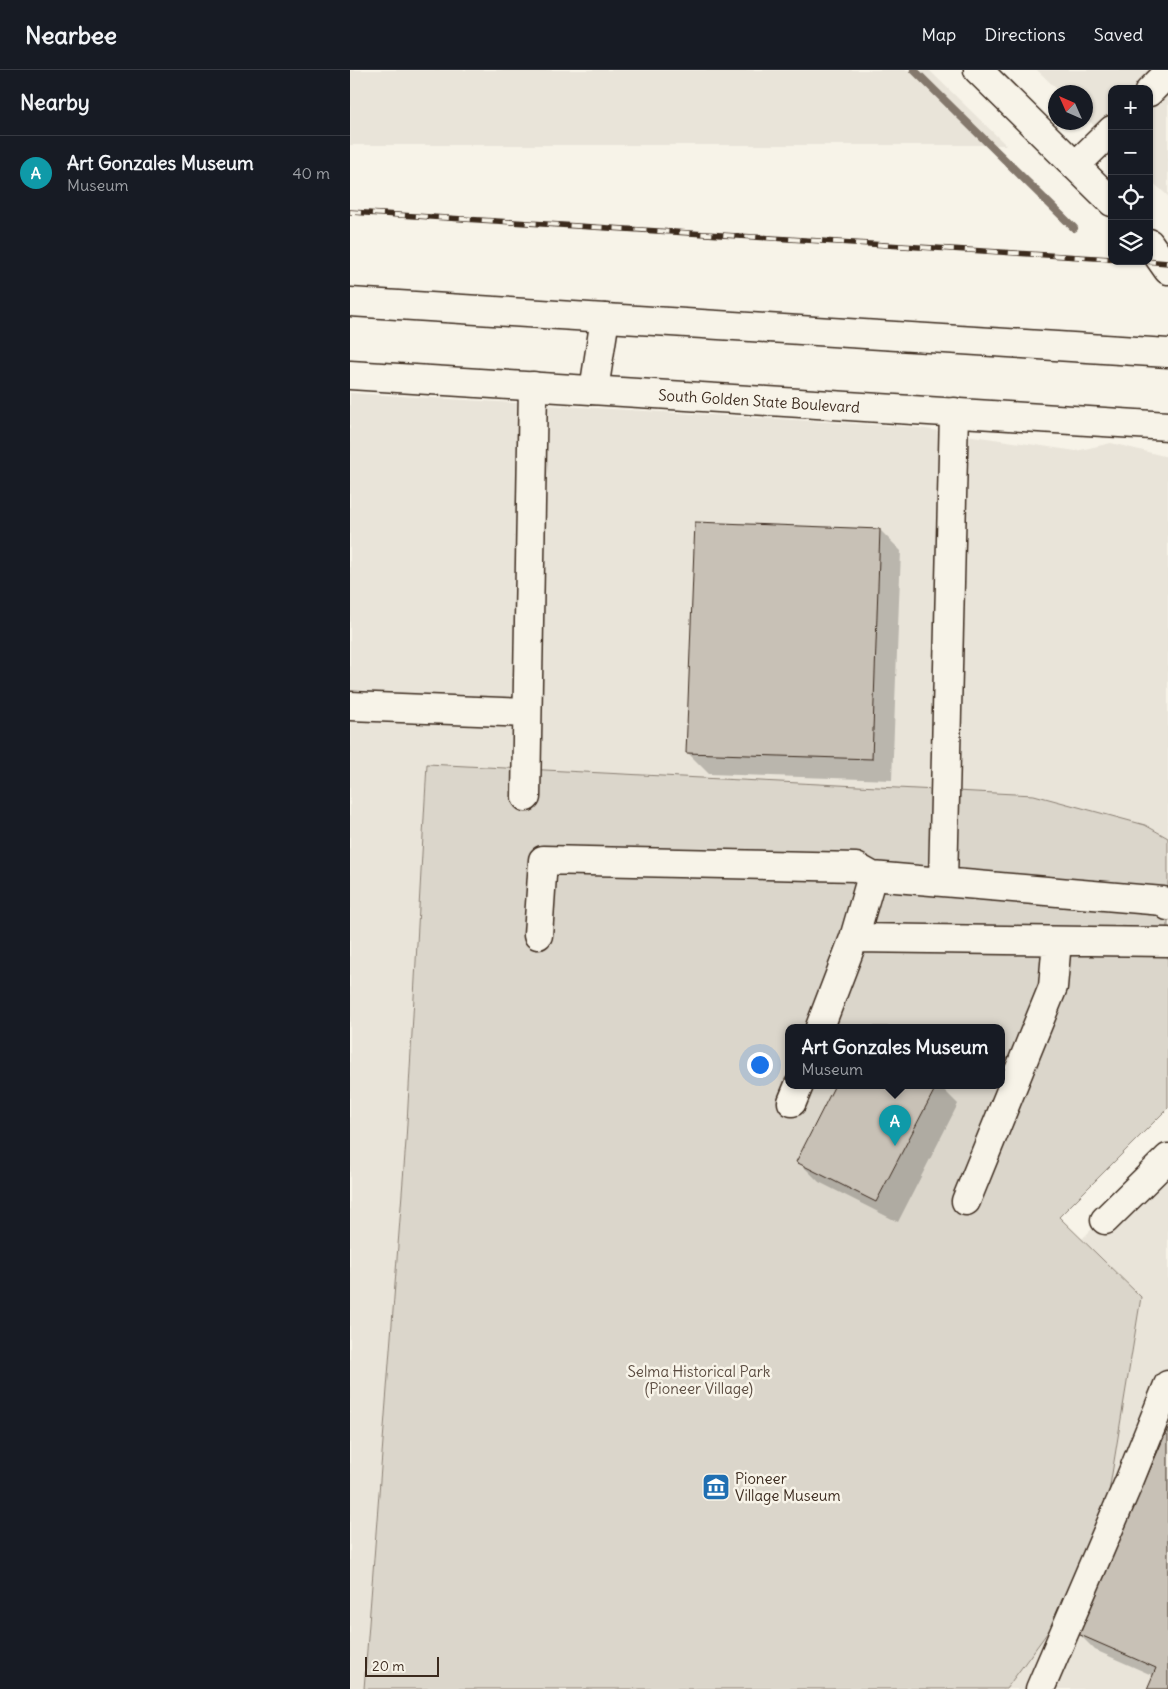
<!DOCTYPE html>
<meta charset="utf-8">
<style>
body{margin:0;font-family:Delius,sans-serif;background:#242831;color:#f1f3f6}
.controls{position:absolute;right:15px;top:15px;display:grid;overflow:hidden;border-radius:10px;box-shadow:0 1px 4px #0004}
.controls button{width:45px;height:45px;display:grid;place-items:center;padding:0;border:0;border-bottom:1px solid #363941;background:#171b24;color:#f1f3f6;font:25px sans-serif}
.compass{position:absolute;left:698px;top:15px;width:45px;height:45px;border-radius:50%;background:#171b24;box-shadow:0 1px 4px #0004;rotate:315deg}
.scale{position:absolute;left:15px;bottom:12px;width:74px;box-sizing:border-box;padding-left:5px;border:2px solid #3b2a1e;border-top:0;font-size:14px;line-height:18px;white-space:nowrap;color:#3b2a1e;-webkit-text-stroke:4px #f7f3e8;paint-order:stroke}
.you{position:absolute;left:409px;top:994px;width:18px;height:18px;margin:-12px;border:4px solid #fff;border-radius:50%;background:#1a73e8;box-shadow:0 0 0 8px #1a73e833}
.badge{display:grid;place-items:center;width:32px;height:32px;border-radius:50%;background:#1f6fb2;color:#fff;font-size:16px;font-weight:700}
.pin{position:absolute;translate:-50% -41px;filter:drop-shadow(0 1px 2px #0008)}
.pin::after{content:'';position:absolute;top:26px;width:18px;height:15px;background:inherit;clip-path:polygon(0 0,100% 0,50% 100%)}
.popup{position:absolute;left:435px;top:954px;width:220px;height:65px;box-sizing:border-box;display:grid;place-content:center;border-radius:10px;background:#171b24;filter:drop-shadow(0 1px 4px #0005);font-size:16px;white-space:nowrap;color:#9ea1a6}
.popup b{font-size:19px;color:#f1f3f6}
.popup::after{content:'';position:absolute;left:50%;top:100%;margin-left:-10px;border:10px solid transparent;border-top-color:#171b24}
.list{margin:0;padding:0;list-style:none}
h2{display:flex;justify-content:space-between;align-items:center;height:65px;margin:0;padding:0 20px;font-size:21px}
h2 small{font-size:16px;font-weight:400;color:#9ea1a6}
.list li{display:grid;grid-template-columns:32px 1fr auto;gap:15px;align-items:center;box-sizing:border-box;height:75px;padding:0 20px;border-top:1px solid #363941}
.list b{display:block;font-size:19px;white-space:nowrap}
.list p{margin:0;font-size:16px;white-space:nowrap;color:#9ea1a6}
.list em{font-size:16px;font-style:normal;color:#9ea1a6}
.icon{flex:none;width:28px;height:28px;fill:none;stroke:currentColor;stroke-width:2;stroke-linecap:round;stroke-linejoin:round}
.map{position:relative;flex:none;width:818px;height:1619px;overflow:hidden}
header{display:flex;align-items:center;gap:30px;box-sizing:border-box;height:70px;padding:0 25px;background:#171b24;border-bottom:1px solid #363941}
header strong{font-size:24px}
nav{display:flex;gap:28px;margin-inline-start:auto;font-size:18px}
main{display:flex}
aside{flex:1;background:#171b24}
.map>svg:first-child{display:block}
.built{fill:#e9e4d9}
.green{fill:#dbd6cb;stroke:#8b8074;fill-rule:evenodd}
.shadow{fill:#0003}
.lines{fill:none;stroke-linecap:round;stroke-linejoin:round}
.stream{stroke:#84786c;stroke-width:8}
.building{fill:#c8c1b6;stroke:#3b2a1e}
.minor-casing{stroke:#3b2a1e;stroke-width:31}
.major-casing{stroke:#3b2a1e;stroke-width:31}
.minor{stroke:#f7f3e8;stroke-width:28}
.major{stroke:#f7f3e8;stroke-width:28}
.rail-casing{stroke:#3b2a1e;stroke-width:5.5}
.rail{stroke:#f7f3e8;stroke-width:4;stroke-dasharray:11;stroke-linecap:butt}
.labels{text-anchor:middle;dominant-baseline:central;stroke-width:5;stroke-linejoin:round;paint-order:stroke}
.street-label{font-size:15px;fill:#3b2a1e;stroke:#f7f3e8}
.park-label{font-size:15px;fill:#5b4c41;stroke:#f7f3e8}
.poi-label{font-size:15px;fill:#3b2a1e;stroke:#f7f3e8;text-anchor:start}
</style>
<header>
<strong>Nearbee</strong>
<nav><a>Map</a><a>Directions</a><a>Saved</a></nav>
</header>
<main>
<aside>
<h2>Nearby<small></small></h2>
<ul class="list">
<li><span class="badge" style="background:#0f9aa8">A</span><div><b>Art Gonzales Museum</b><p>Museum</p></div><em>40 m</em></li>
</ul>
</aside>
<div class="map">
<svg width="818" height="1619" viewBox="0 0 818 1619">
<rect width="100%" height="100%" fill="#f7f3e8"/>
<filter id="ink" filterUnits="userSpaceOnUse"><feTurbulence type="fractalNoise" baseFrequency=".02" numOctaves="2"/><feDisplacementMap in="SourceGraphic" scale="10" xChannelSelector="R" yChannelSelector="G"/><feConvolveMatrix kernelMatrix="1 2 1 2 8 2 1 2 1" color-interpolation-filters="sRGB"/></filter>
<g filter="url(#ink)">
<path class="built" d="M0 0H579L656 75H0Z
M687 0H818V126L799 109V19H762V73L736 48V22H710Z
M0 323 562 357 726 381 761 373 818 387V768L795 755 77 694 56 1071 14 1619H0Z
M818 1082V1619H656L747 1495 791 1227 732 1169Z"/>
<path class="green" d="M77 694 684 725 795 755 818 768V1038L709 1147 791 1227 747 1495 656 1619H14L56 1071ZM439 957H651V1015H439Z"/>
<path class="shadow" d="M530 460 551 481 542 710 359 704 337 682Z
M487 1015H589L608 1034 548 1152 469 1112 448 1091Z
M818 1361V1619H798L804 1606 745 1580 729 1564Z"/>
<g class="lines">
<path class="stream" d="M564 0 724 158"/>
</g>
<path class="building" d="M345 452 530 459 522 689 336 683Z
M485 1015H587L526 1132 446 1092Z
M818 1358V1619H797L806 1598 728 1564Z"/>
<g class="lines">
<defs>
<path id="minor" d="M628 0 762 132
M799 22 818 3
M725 96 762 60
M799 173 818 200
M244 320 255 248
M0 636 177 643
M176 727 183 316
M522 806 813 831 818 836
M593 812 604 342
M188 865 193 790 506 797 522 806 504 868
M470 957 504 868 818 872
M442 1032 449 1015
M616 1131 703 917 707 871
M755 1150 818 1088
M690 1619 778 1414 818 1315"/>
<g id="major">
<path d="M0 232 818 283"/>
<path id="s1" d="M0 305 818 356"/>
</g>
</defs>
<use href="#minor" class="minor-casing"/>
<use href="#major" class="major-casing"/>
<use href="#minor" class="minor"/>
<use href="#major" class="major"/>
<defs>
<path id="rail" d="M0 142 762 189
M794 191 818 193"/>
</defs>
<use href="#rail" class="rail-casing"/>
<use href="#rail" class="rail"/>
</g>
</g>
<defs>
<symbol id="museum-square" viewBox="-11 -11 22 22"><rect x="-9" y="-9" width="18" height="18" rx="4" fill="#1f6fb2" stroke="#f7f3e8"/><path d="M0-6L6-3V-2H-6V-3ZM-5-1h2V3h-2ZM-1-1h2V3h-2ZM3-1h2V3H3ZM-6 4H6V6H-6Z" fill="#fff"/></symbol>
</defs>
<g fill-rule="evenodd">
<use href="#museum-square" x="350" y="1401" width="32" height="32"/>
</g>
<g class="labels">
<g class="street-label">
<text stroke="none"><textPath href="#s1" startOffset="410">South Golden State Boulevard</textPath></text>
</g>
<g class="park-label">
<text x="349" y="1301">Selma Historical Park<tspan x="349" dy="17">(Pioneer Village)</tspan></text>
</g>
<g class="poi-label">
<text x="385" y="1408">Pioneer<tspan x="385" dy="17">Village Museum</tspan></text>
</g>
</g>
</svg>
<div class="controls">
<button>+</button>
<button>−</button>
<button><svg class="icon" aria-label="locate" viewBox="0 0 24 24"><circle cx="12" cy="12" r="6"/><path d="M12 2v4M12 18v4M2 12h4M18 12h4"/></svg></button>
<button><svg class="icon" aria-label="layers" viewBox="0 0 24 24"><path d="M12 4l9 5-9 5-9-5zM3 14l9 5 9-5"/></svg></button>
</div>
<svg class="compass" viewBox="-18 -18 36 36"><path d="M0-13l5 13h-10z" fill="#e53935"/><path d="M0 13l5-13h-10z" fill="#9ea1a6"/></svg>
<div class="scale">20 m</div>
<div class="you"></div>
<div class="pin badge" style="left:545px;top:1076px;background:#0f9aa8">A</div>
<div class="popup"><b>Art Gonzales Museum</b>Museum</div>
</div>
</main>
